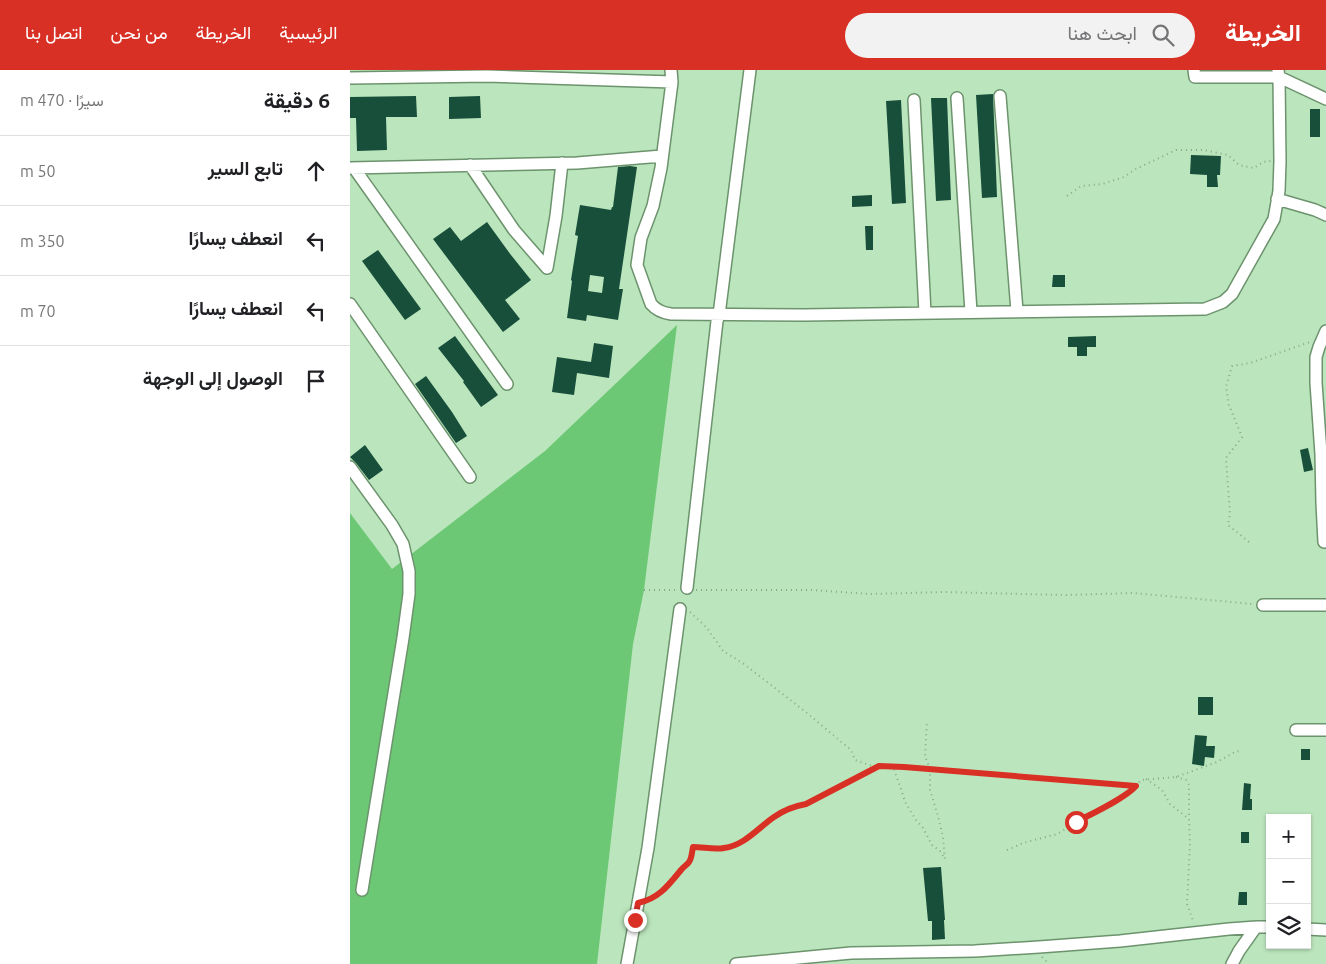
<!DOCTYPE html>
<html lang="ar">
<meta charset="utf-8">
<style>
body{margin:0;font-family:Ubuntu,Vazirmatn,sans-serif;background:#f2f2f2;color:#202124;direction:rtl}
.controls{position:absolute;right:15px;bottom:15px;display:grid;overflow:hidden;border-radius:0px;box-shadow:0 1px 4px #0004}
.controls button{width:45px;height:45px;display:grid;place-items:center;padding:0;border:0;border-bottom:1px solid #e0e0e0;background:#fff;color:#202124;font:25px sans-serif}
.stop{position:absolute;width:15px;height:15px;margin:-11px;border:4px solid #d93025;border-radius:50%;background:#fff}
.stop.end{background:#d93025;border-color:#fff;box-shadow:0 1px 5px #0008}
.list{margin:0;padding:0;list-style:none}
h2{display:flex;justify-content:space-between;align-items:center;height:65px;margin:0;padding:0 20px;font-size:21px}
h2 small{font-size:16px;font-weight:400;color:#757577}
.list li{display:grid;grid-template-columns:32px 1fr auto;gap:15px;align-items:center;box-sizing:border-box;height:70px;padding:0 20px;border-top:1px solid #e0e0e0}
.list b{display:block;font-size:19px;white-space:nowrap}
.list em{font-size:16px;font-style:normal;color:#757577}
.icon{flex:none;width:28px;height:28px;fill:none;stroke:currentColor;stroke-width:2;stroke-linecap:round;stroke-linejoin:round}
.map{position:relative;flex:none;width:976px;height:894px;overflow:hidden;direction:ltr}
header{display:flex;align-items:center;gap:30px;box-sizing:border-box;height:70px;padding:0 25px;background:#d93025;color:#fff}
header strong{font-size:24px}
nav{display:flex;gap:28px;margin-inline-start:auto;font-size:18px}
.search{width:350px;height:45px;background:#f2f2f2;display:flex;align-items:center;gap:12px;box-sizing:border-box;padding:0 18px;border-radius:28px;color:#757577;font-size:19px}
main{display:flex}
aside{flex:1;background:#fff}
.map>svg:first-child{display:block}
.green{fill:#6dc875}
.building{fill:#184f3b;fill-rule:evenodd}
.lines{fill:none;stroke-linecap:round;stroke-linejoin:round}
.minor-casing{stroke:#6c936d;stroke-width:14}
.path{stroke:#88a989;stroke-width:2;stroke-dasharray:1 4;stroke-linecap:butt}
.minor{stroke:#fff;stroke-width:11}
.route{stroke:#d93025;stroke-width:6}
</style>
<header>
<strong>الخريطة</strong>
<div class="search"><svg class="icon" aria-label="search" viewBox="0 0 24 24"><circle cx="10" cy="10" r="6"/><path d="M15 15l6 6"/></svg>ابحث هنا</div>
<nav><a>الرئيسية</a><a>الخريطة</a><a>من نحن</a><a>اتصل بنا</a></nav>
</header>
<main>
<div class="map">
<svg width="976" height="894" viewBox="0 0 976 894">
<rect width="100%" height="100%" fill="#bbe5bc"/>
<path class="green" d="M327 255 294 520 283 574 247 894H0V443L42 499 195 381Z"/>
<path class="building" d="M643 24 647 127 632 128 626 25Z
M66 26 67 47H36L37 80 7 81 6 48H0V27Z
M130 26 131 48 99 49V27Z
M581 28H597L601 130 586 131Z
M551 30 556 133 542 134 536 31Z
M960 39H970V67H960Z
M841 85 871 86 870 105H867L868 117H857V105L840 104Z
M280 96 287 97 269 219H273L268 250 237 245 236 251 217 248 222 211 221 210 228 166 225 165 230 135 261 140 262 137H263L268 97ZM240 205 254 207 252 223 238 221Z
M522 125V136L502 137V126Z
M137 152 161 185 181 210 155 230 170 249 153 262 83 169 100 157 111 171Z
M515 156H523V180H516Z
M28 180 71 239 55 250 12 191Z
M703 205H715V217H702Z
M105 266 148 325 131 337 113 312 114 311 88 278Z
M746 266V277H737V286H727V277H718V267Z
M244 273 263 276 259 308 227 303 224 325 202 322 207 287 241 292Z
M76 306 102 342 117 366 106 373 65 314Z
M15 375 33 400 19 410 6 393 0 387Z
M958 378 963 400 954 402 950 380Z
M848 627H863V645H848Z
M845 665 857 666 856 676H865L864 688 855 687 854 696 842 694Z
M951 679H960V690H951Z
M894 713 901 714 900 729H902V740H892Z
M891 762H899V773H891Z
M591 797 595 850H594L595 869 582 870V851H578L573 798Z
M889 822H897V835H888Z"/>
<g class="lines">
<defs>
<path id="minor" d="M321 0 322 12 311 98 303 136 291 168 287 195 301 234C307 241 313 243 321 244L454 245 855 239 873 232 882 224 924 149 929 121 930 91 929 7 976 29
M844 0 845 7H929L928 0
M0 8 137 6 322 12
M650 26 667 241
M607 28 621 242
M564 30 575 243
M120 95 164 160 197 198
M0 98 227 93 312 86
M4 98 157 314
M927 129 965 140 976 145
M197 198 206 146 212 93
M0 234 120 407
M0 397 42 455 53 474 59 501V524L53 568 12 820
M974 472 972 433 971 384 966 313V287L969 277 976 261
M337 518 367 251 369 245 400 0
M913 535H976
M946 660H976
M957 859 976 860
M277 894 298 778 330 539
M386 894 501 883 625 881 689 877 770 871 879 859 906 857H920
M882 894 889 881 906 857"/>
</defs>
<use href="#minor" class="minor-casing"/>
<path class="path" d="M717 126 731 116 752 114 774 107 786 99 826 80H853L878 85 889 95 904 98 913 92 921 91
M899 472 878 455 880 444 876 388 892 367 879 335 876 317 882 296 900 293 960 272
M294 520H329
M346 520H461L521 524 594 522 716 525 783 523 903 534
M340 542 357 558 373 581 394 594 457 643 501 680 505 690 522 696 554 697 580 699 575 686 577 651
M535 696 544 699 556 734 566 750 573 758 582 775 590 781 595 789 593 767 588 746 580 720V699L786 715
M826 707 836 710 839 715V748
M796 709 812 720 820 734 839 749 840 773 837 834 844 853
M657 780 673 773 707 764 761 733 783 719 791 710 826 707 867 692 885 682 890 681
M299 830 304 826 313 822 322 812 332 799 340 791 343 777 374 778 393 771 409 760 422 748 433 742 446 736 456 734 484 719 513 706 527 698
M692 887 699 894"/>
<use href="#minor" class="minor"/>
</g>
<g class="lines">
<path class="route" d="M285 850 288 833C308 829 318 816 331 800 333 797 337 795 339 792 342 788 342 781 343 777 353 777 365 780 374 778 395 775 408 758 424 747 434 740 445 736 456 734L529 696 554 697 786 716C774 729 743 743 726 752"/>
</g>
</svg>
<div class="controls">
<button>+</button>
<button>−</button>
<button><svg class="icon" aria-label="layers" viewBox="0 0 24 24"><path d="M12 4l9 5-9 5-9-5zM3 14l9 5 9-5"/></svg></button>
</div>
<div class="stop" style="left:726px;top:752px"></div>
<div class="stop end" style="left:285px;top:850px"></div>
</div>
<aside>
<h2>6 دقيقة<small>سيرًا · 470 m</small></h2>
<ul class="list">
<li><svg class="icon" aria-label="ahead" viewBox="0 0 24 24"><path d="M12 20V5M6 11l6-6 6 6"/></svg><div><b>تابع السير</b></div><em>50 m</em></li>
<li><svg class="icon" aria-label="left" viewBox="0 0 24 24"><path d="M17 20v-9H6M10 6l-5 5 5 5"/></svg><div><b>انعطف يسارًا</b></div><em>350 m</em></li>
<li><svg class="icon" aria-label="left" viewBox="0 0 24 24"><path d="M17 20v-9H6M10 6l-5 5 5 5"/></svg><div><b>انعطف يسارًا</b></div><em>70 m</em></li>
<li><svg class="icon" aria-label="arrive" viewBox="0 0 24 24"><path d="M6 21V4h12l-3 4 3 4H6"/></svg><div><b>الوصول إلى الوجهة</b></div></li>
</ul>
</aside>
</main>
